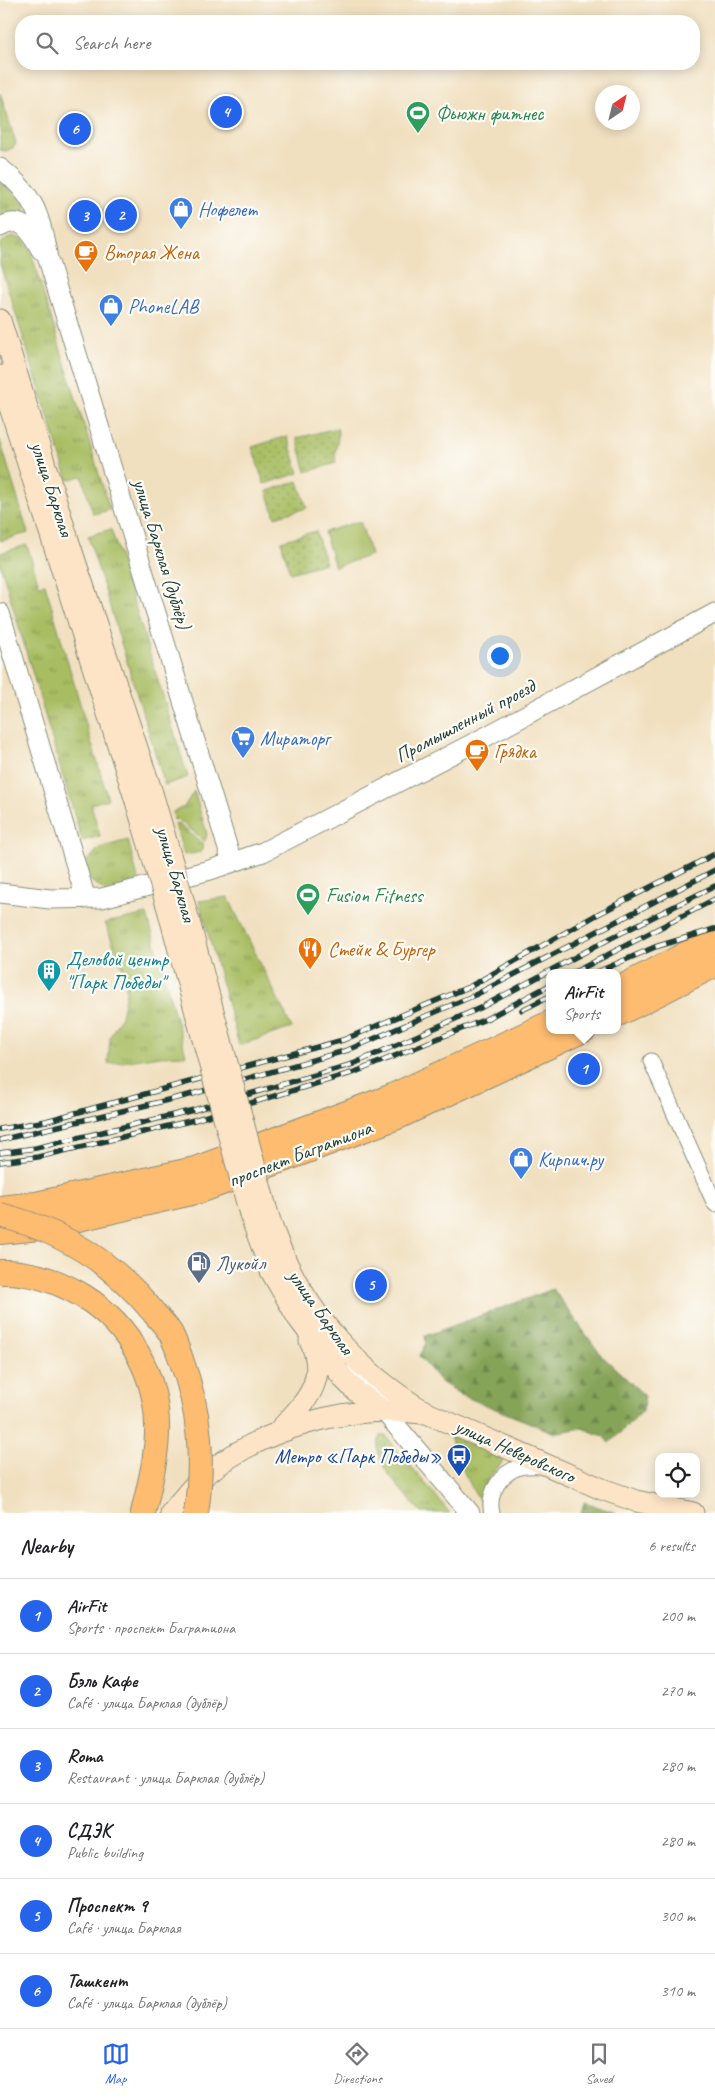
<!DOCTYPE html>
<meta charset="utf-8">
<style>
body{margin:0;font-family:Caveat,sans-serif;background:#f2f2f2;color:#202124}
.controls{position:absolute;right:15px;bottom:15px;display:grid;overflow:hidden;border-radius:10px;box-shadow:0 2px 12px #0003}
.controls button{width:45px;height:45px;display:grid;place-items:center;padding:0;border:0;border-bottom:1px solid #e0e0e0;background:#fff;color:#202124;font:25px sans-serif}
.compass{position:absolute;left:595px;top:85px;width:45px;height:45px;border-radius:50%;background:#fff;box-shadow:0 2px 12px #0003;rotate:35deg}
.you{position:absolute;left:499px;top:655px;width:18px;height:18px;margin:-12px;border:4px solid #fff;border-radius:50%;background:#1a73e8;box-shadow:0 0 0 8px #1a73e833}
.badge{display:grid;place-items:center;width:32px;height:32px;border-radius:50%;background:#2563eb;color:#fff;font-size:16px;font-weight:700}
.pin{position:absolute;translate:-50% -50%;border:2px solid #fff;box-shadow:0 1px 5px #0006}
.popup{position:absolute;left:546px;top:969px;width:75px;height:65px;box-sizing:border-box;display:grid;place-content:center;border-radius:10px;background:#fff;filter:drop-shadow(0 1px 4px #0005);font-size:16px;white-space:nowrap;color:#757577}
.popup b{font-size:19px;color:#202124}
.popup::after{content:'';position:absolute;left:50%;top:100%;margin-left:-10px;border:10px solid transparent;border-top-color:#fff}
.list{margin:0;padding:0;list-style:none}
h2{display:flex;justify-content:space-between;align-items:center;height:65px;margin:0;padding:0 20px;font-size:21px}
h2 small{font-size:16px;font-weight:400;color:#757577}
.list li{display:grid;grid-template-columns:32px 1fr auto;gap:15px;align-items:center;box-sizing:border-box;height:75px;padding:0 20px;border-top:1px solid #e0e0e0}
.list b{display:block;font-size:19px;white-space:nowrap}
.list p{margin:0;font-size:16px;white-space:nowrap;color:#757577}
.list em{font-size:16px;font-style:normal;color:#757577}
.icon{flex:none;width:28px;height:28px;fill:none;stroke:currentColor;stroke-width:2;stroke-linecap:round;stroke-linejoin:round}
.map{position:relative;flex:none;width:715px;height:1513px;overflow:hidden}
.search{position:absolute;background:#fff;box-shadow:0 2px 12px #0003;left:15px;right:15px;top:15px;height:55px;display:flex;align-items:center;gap:12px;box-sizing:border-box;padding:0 18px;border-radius:20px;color:#757577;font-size:19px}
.sheet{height:515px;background:#fff}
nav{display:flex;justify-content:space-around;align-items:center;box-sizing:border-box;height:70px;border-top:1px solid #e0e0e0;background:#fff;font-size:14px;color:#757577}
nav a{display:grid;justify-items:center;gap:2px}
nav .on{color:#2563eb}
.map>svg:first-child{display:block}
.grass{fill:url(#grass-tufts);stroke:#647d4b}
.forest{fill:url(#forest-firs);stroke:#527046}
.park{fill:url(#park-dots);stroke:#647d4b}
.garden{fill:#a8bd62;stroke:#647d4b}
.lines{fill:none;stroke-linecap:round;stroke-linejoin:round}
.minor-casing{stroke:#888e7a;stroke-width:17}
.tertiary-casing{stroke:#888e7a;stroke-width:21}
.secondary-casing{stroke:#888e7a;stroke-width:23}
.primary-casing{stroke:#888e7a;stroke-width:26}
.minor{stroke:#fff;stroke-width:15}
.tertiary{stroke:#fff;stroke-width:19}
.secondary{stroke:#fee4c6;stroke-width:21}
.primary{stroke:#fdbc70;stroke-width:24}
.rail-casing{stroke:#1f3d34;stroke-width:5.5}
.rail{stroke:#fdfcf7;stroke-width:4;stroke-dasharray:11;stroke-linecap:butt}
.secondary-bridge-casing{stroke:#888e7a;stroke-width:23;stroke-linecap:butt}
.primary-bridge-casing{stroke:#888e7a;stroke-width:26;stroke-linecap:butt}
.secondary-bridge{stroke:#fee4c6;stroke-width:21}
.primary-bridge{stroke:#fdbc70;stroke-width:24}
.labels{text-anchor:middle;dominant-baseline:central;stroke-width:4.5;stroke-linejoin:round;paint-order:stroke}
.leisure-label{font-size:20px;fill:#27864d;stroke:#fdfcf7;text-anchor:start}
.shop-label{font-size:20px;fill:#366cbe;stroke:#fdfcf7;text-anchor:start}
.food-label{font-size:20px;fill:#c56008;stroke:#fdfcf7;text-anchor:start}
.street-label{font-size:20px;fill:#1f3d34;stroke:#fdfcf7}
.culture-label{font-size:20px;fill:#0d838f;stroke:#fdfcf7;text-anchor:start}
.service-label{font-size:20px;fill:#4e5e75;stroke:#fdfcf7;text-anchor:start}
.transit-label{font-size:20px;fill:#164399;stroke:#fdfcf7;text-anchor:end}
</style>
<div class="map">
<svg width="715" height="1513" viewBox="0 0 715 1513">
<defs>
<pattern id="grass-tufts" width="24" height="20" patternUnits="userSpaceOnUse" patternTransform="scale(1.25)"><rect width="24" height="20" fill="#a8bd62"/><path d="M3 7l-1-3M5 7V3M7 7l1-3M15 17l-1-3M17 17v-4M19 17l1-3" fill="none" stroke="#889b52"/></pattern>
<pattern id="forest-firs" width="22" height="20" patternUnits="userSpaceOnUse" patternTransform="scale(1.25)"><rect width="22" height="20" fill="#86a458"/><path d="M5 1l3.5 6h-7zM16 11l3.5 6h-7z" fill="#6d874a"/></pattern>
<pattern id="park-dots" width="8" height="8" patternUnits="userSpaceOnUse" patternTransform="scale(1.25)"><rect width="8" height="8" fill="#a8bd62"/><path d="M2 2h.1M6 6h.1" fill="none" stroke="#889b52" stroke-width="1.8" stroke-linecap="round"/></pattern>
</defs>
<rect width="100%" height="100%" fill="#fdfcf7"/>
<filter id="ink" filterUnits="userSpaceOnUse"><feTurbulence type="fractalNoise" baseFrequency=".02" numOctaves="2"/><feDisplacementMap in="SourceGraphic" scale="10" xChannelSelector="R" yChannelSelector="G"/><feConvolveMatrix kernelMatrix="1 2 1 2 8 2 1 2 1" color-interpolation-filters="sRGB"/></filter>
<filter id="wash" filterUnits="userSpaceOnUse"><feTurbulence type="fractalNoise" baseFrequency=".0096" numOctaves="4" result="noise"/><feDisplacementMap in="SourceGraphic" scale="20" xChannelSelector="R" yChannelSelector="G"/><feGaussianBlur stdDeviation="1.12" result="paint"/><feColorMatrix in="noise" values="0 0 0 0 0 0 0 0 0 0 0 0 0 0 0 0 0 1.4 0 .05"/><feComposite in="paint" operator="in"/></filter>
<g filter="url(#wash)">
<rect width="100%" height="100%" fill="#f1e0c0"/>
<path class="grass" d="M0 93 16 143 14 147 6 151 0 150Z
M0 182C11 191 29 202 26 218H0Z
M12 236 23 239 30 249 110 510 93 514 82 476 68 480 0 264V244L7 238Z
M0 440 28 533 0 541Z
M111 529 188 777 165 785 88 536Z
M27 545 39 585 45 584 108 799 91 804 100 836 82 841 0 563V553Z
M194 791 207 834 205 841 177 819 174 820 173 812 184 807Z
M175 824H178L204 844 201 852 184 855Z
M128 840 139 883 106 892 83 875 78 862 88 860 99 848Z
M228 897 292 1028 239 1045 199 901Z
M147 914 186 1055 161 1056 108 1064 110 1037 121 1016 126 992V976L105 923Z
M449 1435 504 1460 488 1479 483 1491 482 1505 468 1482Z
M381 1436H386L450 1513H422C408 1497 366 1459 381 1436Z"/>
<path class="forest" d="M553 1289 601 1355 645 1396 642 1412 609 1443 603 1436 582 1428 555 1433 461 1395 441 1382 419 1356 426 1343 425 1336Z
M584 1502 616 1513H581Z"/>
<path class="park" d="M337 428C341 439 333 448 336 463L306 472 297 438Z
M287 436 299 473 264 484 252 447Z
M298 481 307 508 275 517 267 491Z
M316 531 325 563 290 573 281 541Z"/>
<path class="garden" d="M360 521 371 555 335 567 324 532Z"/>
</g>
<g filter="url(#ink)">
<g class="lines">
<defs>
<path id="minor" d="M651 1061 715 1204
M492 1513C487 1494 501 1472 520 1467 528 1465 536 1466 544 1466"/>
<path id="tertiary" d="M0 168C35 195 41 217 48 259L232 862
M0 227C23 214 31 233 41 250
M0 613 86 899
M0 893 50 899 102 898 210 870 263 852 487 736 715 613
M356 1362 384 1411 470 1513"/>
<path id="secondary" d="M0 320 69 543 152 793
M0 376 135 798
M266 1208C290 1295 351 1370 429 1414L602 1489 636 1501 693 1513
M250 1214 271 1271 298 1318 344 1379 356 1391 384 1411
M277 1433C303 1404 330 1382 310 1341
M171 1513C181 1501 192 1486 204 1476 262 1428 347 1404 422 1413"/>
<path id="primary" d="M618 989 715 939
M618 1014 715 965
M0 1208 36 1204 195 1169 390 1097 550 1023
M0 1232 39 1228 200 1191 400 1116 584 1030
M0 1272C30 1271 58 1281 83 1296 130 1325 159 1378 157 1434 156 1461 149 1487 143 1513"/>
</defs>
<use href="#minor" class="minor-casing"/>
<use href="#tertiary" class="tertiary-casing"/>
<use href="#secondary" class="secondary-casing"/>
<use href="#primary" class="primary-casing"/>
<use href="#minor" class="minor"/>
<use href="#tertiary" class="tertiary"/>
<use href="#secondary" class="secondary"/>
<use href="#primary" class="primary"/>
<defs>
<path id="rail" d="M573 973 715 899
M595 973 655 947 715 929
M522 1010 550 996
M0 1129 46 1121 343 1040 471 986 598 914 715 854
M0 1140 189 1095 348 1050 477 994 715 870
M0 1153 36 1148 194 1110 353 1064 480 1008 611 938 715 886
M0 1162 38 1157 194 1120 355 1072 486 1019 550 985"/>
</defs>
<use href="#rail" class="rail-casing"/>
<use href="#rail" class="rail"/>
<defs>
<path id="secondary-bridge" d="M152 793 184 903 266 1208
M135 798 168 909 250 1214"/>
<path id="primary-bridge" d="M0 1215C63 1231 114 1263 154 1313 160 1320 167 1327 171 1334 175 1342 178 1351 181 1359 200 1411 204 1459 196 1513"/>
</defs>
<use href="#secondary-bridge" class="secondary-bridge-casing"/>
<use href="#primary-bridge" class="primary-bridge-casing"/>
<use href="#secondary-bridge" class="secondary-bridge"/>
<use href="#primary-bridge" class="primary-bridge"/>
</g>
</g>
<defs>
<symbol id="stadium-pin" viewBox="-11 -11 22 30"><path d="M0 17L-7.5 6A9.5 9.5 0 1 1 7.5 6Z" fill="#2e9e5b" stroke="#fdfcf7"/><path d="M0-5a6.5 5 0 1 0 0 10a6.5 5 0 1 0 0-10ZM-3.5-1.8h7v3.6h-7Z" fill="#fff"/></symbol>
<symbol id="shop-pin" viewBox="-11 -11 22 30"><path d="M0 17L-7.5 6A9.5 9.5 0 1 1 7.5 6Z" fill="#3f7fe0" stroke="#fdfcf7"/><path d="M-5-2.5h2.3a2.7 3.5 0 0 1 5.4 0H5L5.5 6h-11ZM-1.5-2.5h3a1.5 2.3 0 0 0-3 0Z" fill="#fff"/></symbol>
<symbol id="cafe-pin" viewBox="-11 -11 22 30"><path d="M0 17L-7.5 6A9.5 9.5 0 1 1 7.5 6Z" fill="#e8710a" stroke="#fdfcf7"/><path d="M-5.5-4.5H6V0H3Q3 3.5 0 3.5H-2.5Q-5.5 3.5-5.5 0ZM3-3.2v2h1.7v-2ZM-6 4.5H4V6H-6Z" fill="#fff"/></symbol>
<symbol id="supermarket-pin" viewBox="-11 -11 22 30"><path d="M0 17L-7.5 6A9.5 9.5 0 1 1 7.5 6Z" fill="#3f7fe0" stroke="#fdfcf7"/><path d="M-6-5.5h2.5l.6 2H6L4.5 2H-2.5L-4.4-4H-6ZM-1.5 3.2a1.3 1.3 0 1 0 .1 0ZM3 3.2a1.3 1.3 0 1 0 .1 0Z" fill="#fff"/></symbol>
<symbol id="restaurant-pin" viewBox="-11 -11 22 30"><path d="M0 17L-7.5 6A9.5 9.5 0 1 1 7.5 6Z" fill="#e8710a" stroke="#fdfcf7"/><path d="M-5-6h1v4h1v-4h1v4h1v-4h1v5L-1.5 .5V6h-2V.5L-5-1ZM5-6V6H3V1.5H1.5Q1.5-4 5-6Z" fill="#fff"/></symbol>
<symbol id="building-pin" viewBox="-11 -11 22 30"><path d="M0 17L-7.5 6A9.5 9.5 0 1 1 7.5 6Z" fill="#0f9aa8" stroke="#fdfcf7"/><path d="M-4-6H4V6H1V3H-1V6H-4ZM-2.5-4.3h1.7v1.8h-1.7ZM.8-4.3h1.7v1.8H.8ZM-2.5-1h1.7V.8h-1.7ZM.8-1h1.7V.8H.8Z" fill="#fff"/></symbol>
<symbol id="fuel-pin" viewBox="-11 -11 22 30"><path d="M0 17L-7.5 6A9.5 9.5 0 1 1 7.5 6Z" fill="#5c6f8a" stroke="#fdfcf7"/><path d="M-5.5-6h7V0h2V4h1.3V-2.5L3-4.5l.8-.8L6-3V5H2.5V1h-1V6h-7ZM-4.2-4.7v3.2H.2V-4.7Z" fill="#fff"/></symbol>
<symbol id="bus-pin" viewBox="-11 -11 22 30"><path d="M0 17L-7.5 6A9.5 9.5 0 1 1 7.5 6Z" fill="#1a4fb4" stroke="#fdfcf7"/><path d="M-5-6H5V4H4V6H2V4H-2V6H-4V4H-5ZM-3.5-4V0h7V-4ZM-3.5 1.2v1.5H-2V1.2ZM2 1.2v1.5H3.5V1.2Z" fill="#fff"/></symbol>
</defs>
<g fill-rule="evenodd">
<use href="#stadium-pin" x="404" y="99" width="28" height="38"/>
<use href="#shop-pin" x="167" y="195" width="28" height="38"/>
<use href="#cafe-pin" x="72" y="238" width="28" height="38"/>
<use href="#shop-pin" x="97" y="292" width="28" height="38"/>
<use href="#supermarket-pin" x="229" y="724" width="28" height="38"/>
<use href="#cafe-pin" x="463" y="737" width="28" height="38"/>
<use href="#stadium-pin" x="294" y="881" width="28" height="38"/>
<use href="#restaurant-pin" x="296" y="935" width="28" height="38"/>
<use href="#building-pin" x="35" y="957" width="28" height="38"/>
<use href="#shop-pin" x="507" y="1145" width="28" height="38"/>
<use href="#fuel-pin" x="185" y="1249" width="28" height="38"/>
<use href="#bus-pin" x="445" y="1442" width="28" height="38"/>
</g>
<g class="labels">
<g class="leisure-label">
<text x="436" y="113">Фьюжн фитнес</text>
<text x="326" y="895">Fusion Fitness</text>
</g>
<g class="shop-label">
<text x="198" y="209">Нофелет</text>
<text x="128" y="306">PhoneLAB</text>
<text x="260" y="738">Мираторг</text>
<text x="538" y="1159">Кирпич.ру</text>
</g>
<g class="food-label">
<text x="104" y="252">Вторая Жена</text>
<text x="494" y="751">Грядка</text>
<text x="328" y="949">Стейк &amp; Бургер</text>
</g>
<g class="street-label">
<text transform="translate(52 489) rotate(72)">улица Барклая</text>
<text transform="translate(162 554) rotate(73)">улица Барклая (дублёр)</text>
<text transform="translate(465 721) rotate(-28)">Промышленный проезд</text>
<text transform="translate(176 874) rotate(74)">улица Барклая</text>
<text transform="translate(300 1154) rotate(-21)">проспект Багратиона</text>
<text transform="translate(321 1312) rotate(55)">улица Барклая</text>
<text transform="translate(515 1451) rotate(24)">улица Неверовского</text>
</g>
<g class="culture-label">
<text x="66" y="959">Деловой центр<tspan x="66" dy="23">"Парк Победы"</tspan></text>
</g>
<g class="service-label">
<text x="216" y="1263">Лукойл</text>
</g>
<g class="transit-label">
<text x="442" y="1456">Метро «Парк Победы»</text>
</g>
</g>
</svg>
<div class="controls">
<button><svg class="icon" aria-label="locate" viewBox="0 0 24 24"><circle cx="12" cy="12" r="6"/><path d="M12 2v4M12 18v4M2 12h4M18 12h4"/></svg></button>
</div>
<svg class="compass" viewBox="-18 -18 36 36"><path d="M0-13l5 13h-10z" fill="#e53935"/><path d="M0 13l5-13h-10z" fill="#757577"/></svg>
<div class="you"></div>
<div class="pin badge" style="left:584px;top:1069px">1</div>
<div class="popup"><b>AirFit</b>Sports</div>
<div class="pin badge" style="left:121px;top:215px">2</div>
<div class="pin badge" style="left:85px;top:216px">3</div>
<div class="pin badge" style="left:226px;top:112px">4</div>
<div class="pin badge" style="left:371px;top:1285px">5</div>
<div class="pin badge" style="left:75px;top:129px">6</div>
<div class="search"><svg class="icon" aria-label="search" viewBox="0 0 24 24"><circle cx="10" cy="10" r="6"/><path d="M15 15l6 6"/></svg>Search here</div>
</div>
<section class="sheet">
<h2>Nearby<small>6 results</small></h2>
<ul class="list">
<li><span class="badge">1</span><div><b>AirFit</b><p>Sports · проспект Багратиона</p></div><em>200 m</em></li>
<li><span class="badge">2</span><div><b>Бэль Кафе</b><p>Café · улица Барклая (дублёр)</p></div><em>270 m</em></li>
<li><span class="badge">3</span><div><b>Roma</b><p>Restaurant · улица Барклая (дублёр)</p></div><em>280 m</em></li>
<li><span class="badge">4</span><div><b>СДЭК</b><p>Public building</p></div><em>280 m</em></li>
<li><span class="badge">5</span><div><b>Проспект 9</b><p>Café · улица Барклая</p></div><em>300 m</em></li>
<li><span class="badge">6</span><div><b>Ташкент</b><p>Café · улица Барклая (дублёр)</p></div><em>310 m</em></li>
</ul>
</section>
<nav>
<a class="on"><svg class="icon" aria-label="map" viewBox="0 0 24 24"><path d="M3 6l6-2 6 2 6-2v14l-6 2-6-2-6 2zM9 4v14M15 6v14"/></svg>Map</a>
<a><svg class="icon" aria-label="directions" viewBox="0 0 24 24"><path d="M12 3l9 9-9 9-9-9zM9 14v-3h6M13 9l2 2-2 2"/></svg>Directions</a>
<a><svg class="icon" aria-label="saved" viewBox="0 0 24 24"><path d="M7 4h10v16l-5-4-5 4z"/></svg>Saved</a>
</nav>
